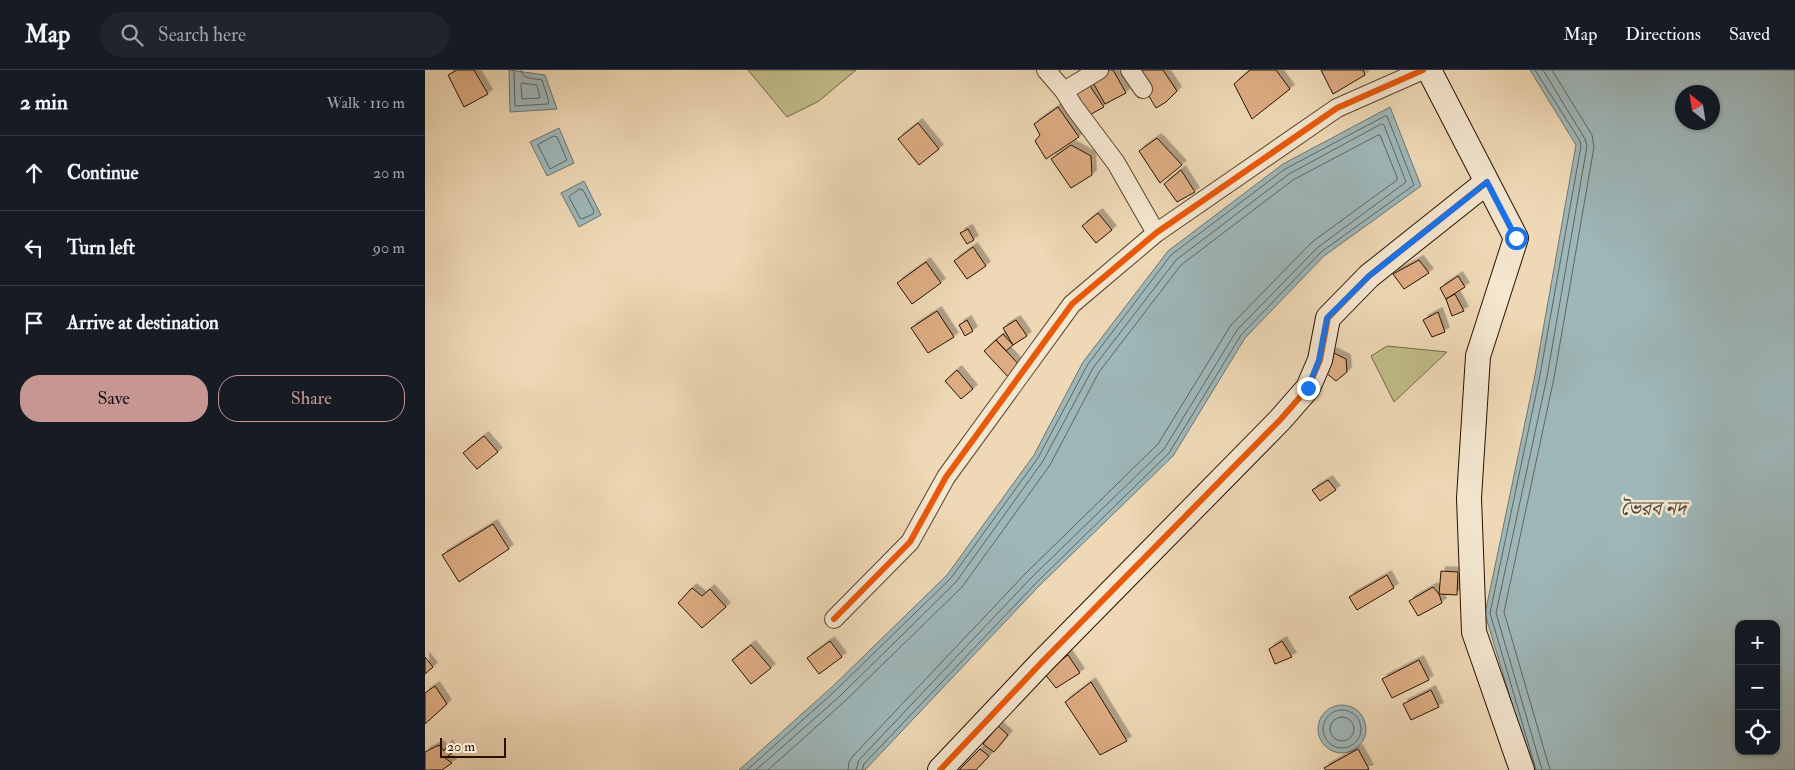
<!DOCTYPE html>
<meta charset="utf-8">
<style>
body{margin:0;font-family:"IM FELL Double Pica","Noto Serif Bengali",serif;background:#20242c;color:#f1f3f6}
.controls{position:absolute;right:15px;bottom:15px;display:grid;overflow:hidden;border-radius:10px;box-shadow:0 1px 4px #0004}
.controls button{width:45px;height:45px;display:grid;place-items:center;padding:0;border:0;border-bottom:1px solid #363941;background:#171b24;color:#f1f3f6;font:25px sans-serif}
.compass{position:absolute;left:1250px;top:15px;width:45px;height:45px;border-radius:50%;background:#171b24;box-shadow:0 1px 4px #0004;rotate:330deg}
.scale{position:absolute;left:15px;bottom:12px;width:66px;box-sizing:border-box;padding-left:5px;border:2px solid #261200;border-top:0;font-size:14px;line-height:18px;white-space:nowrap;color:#261200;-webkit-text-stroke:4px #f4e6cf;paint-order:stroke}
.stop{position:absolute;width:15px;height:15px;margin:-11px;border:4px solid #1a73e8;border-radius:50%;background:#fff}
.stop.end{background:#1a73e8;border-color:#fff;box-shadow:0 1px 5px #0008}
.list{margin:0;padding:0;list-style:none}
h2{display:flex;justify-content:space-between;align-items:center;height:65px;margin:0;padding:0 20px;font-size:21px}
h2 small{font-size:16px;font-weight:400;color:#9ea1a6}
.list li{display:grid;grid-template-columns:32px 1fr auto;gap:15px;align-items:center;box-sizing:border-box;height:75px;padding:0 20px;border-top:1px solid #363941}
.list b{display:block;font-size:19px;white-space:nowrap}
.list em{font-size:16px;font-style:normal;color:#9ea1a6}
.actions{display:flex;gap:10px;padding:15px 20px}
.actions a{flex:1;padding:11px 0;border:1px solid #c59692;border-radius:20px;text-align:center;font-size:18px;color:#c59692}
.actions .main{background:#c59692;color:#111}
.icon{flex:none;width:28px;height:28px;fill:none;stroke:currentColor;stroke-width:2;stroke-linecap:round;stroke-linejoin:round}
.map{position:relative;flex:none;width:1370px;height:700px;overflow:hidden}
header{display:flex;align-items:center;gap:30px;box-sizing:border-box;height:70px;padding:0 25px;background:#171b24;border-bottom:1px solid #363941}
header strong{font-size:24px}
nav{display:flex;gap:28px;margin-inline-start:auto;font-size:18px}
.search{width:350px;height:45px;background:#20242c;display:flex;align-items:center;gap:12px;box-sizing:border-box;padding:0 18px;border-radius:28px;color:#9ea1a6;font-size:19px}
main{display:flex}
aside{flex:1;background:#171b24}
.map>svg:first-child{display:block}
.green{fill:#c0bc88;stroke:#736744}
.water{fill:#9eb7b9;stroke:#6e756f;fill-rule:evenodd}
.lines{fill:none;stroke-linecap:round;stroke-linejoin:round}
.shore{stroke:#62645c;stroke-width:1}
.building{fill:#ddac83;stroke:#261200;filter:url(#shadow)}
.street-casing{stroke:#58442d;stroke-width:20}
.secondary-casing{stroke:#261200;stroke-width:26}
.street{stroke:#f4e6cf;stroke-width:18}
.secondary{stroke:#f4e6cf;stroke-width:24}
.cycleway-casing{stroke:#f4e6cf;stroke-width:9}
.cycleway{stroke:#e8590c;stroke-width:6}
.route{stroke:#1a73e8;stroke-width:6}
.labels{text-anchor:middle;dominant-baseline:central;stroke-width:5;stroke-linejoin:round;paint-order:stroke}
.water-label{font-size:20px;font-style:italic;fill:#504c41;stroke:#f4e6cf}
</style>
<header>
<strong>Map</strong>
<div class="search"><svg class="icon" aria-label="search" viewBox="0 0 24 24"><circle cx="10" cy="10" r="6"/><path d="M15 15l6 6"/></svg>Search here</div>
<nav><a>Map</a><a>Directions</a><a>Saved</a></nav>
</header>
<main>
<aside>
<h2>2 min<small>Walk · 110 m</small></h2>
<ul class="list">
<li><svg class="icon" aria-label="ahead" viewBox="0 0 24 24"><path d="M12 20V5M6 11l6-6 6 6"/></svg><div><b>Continue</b></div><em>20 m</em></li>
<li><svg class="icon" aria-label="left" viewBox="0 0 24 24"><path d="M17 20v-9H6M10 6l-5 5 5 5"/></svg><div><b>Turn left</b></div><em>90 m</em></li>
<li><svg class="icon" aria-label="arrive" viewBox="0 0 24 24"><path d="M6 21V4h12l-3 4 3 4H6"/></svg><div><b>Arrive at destination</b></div></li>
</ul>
<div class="actions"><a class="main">Save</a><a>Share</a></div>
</aside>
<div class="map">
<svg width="1370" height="700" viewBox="0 0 1370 700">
<defs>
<filter id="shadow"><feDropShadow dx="4.5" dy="-4.5" stdDeviation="0" flood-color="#0004"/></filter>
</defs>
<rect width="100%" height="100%" fill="#eed8b5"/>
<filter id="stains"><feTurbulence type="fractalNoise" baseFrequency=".004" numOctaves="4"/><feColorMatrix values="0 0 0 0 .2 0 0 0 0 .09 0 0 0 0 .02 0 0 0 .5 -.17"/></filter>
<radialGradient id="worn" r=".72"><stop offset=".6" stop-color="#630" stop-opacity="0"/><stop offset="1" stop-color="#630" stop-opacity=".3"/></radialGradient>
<path class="green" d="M323 0H431L394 31 362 47Z
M962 276 1022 282 969 332 946 286Z"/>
<path class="water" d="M84 0 120 5 132 39 85 42Z
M1105 0H1370V700H1107L1060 544 1110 305 1151 75ZM1258 22H1288V52H1258ZM1314 554H1351V681H1314Z
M965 37 996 116 899 186 820 268 748 386 614 516 440 700H314L407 617 522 505 609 385 658 292 743 181 858 94Z
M134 58 149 93 122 106 105 72Z
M159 111 176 145 154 157 136 123Z
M893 659a24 24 0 1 1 48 0a24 24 0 1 1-48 0Z"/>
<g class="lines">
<path class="shore" d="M89 0 90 36 123 34 124 32 117 10C109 8 97 10 96 0
M1110 0 1155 71 1156 76 1115 305 1065 543 1111 700
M97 13 112 15 115 28 97 29 96 16Z
M129 66 132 67 142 90 125 99 113 75Z
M155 119 158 120 169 141 168 144 157 149 155 148 144 127Z
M898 659a19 19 0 1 1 38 0a19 19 0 1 1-38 0Z
M905 659a12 12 0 1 1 24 0a12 12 0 1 1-24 0Z
M322 700 410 621 526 508 613 388 663 294 746 185 860 99 960 46H962L989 115 896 182 816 265 744 383 611 513 439 694 437 700
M331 700 415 626 531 512 618 391 668 298 751 190 864 104 956 54 959 55 981 112 892 178 812 260 739 379 606 508 434 690 431 700
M343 700 420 631 537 517 625 395 674 302 756 195 868 110 953 65H955L972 107V110L887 172 806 255 733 374 601 503 428 686 424 692 423 700
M1117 700 1071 543 1122 307 1162 76 1160 69 1118 0
M1125 700 1079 542 1129 308 1169 77 1167 65 1127 0"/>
</g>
<path class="building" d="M32 0H49L63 24 39 37 23 5Z
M683 0H688L701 23 680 34 666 9Z
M716 0H738L752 21 741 32 731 38 710 3Z
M825 0H851L865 19 827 49 809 14Z
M896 0H938L940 5 908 24Z
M663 13 679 37 659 48 644 24Z
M633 37 654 67 621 89 610 71 615 65 609 54Z
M493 53 514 79 494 95 473 69Z
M732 68 757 95 735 113 714 81Z
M646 75 666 86 667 105 646 118 626 89Z
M756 100 770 122 752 132 739 114Z
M673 143 687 160 671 173 657 156Z
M543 159 549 170 542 174 535 163Z
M548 177 561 196 542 209 529 191Z
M994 190 1004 203 979 219 968 204Z
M501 192 516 213 487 234 472 213Z
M1033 206 1040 217 1021 229 1015 218Z
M1030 224 1039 241 1027 246 1021 229Z
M512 241 529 267 503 283 486 258Z
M1013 242 1020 262 1007 267 998 250Z
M542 250 548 261 540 266 534 255Z
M591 250 602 266 588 275 578 258Z
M578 264 588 275 581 281 571 270Z
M571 270 598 299 586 310 559 281Z
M907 282 921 289 922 302 911 311 900 302Z
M532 300 548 319 536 329 520 311Z
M59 366 73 382 52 399 38 383Z
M903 410 911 420 895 431 887 420Z
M68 454 84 479 34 512 17 485Z
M1016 501 1033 502 1032 525 1014 524Z
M962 505 969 518 932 540 924 527Z
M1008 517 1014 524 1017 533 993 546 984 531Z
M267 518 277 526 285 519 301 537 277 558 253 533Z
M405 571 417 587 394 604 382 588Z
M857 571 867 587 850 594 844 579Z
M326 575 346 598 326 614 307 590Z
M643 585 655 603 631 618 619 603Z
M0 587 8 597 0 604Z
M994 590 1004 610 967 628 957 609Z
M666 612 702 671 675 685 640 632Z
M10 616 22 634 0 654V623Z
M1006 620 1014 637 986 650 978 634Z
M573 656 583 665 569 682 558 674Z
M23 674 27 683 20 688 27 693 17 700H0V682L14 675 19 681Z
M555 679 564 686 551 700H534Z
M933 679 944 699 942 700H901L899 698Z"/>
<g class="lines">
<defs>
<path id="street" d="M621 0 639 21 649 37 691 93 731 163
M705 0 718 19
M639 21 674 0
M409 549 485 472 521 407 647 234 731 163 912 38 998 0"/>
<path id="secondary" d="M1004 0 1091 168 1053 286 1044 428 1049 562 1097 700
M515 700 617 592 855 350 883 318 895 290 903 248 944 206 1062 112"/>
</defs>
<use href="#street" class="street-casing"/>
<use href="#secondary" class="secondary-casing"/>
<use href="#street" class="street"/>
<use href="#secondary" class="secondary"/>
<defs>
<path id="cycleway" d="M409 549 485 472 521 407 647 234 731 163 912 38 998 0
M515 700 617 592 855 350 883 318 895 290 903 248 944 206 1062 112"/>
</defs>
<use href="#cycleway" class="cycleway-casing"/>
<use href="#cycleway" class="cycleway"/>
</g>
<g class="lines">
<path class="route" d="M883 318 894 290 902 248 944 206 1062 112 1091 168"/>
</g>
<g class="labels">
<g class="water-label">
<text x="1228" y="438">ভৈরব নদ</text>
</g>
</g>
<rect width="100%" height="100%" filter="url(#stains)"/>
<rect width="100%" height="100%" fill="url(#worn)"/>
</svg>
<div class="controls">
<button>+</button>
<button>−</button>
<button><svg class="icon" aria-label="locate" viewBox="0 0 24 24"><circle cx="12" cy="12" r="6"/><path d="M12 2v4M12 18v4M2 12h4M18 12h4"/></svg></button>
</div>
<svg class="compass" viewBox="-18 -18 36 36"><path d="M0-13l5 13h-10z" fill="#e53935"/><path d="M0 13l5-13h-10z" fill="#9ea1a6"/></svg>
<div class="scale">20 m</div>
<div class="stop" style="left:1091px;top:168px"></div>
<div class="stop end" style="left:883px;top:318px"></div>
</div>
</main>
